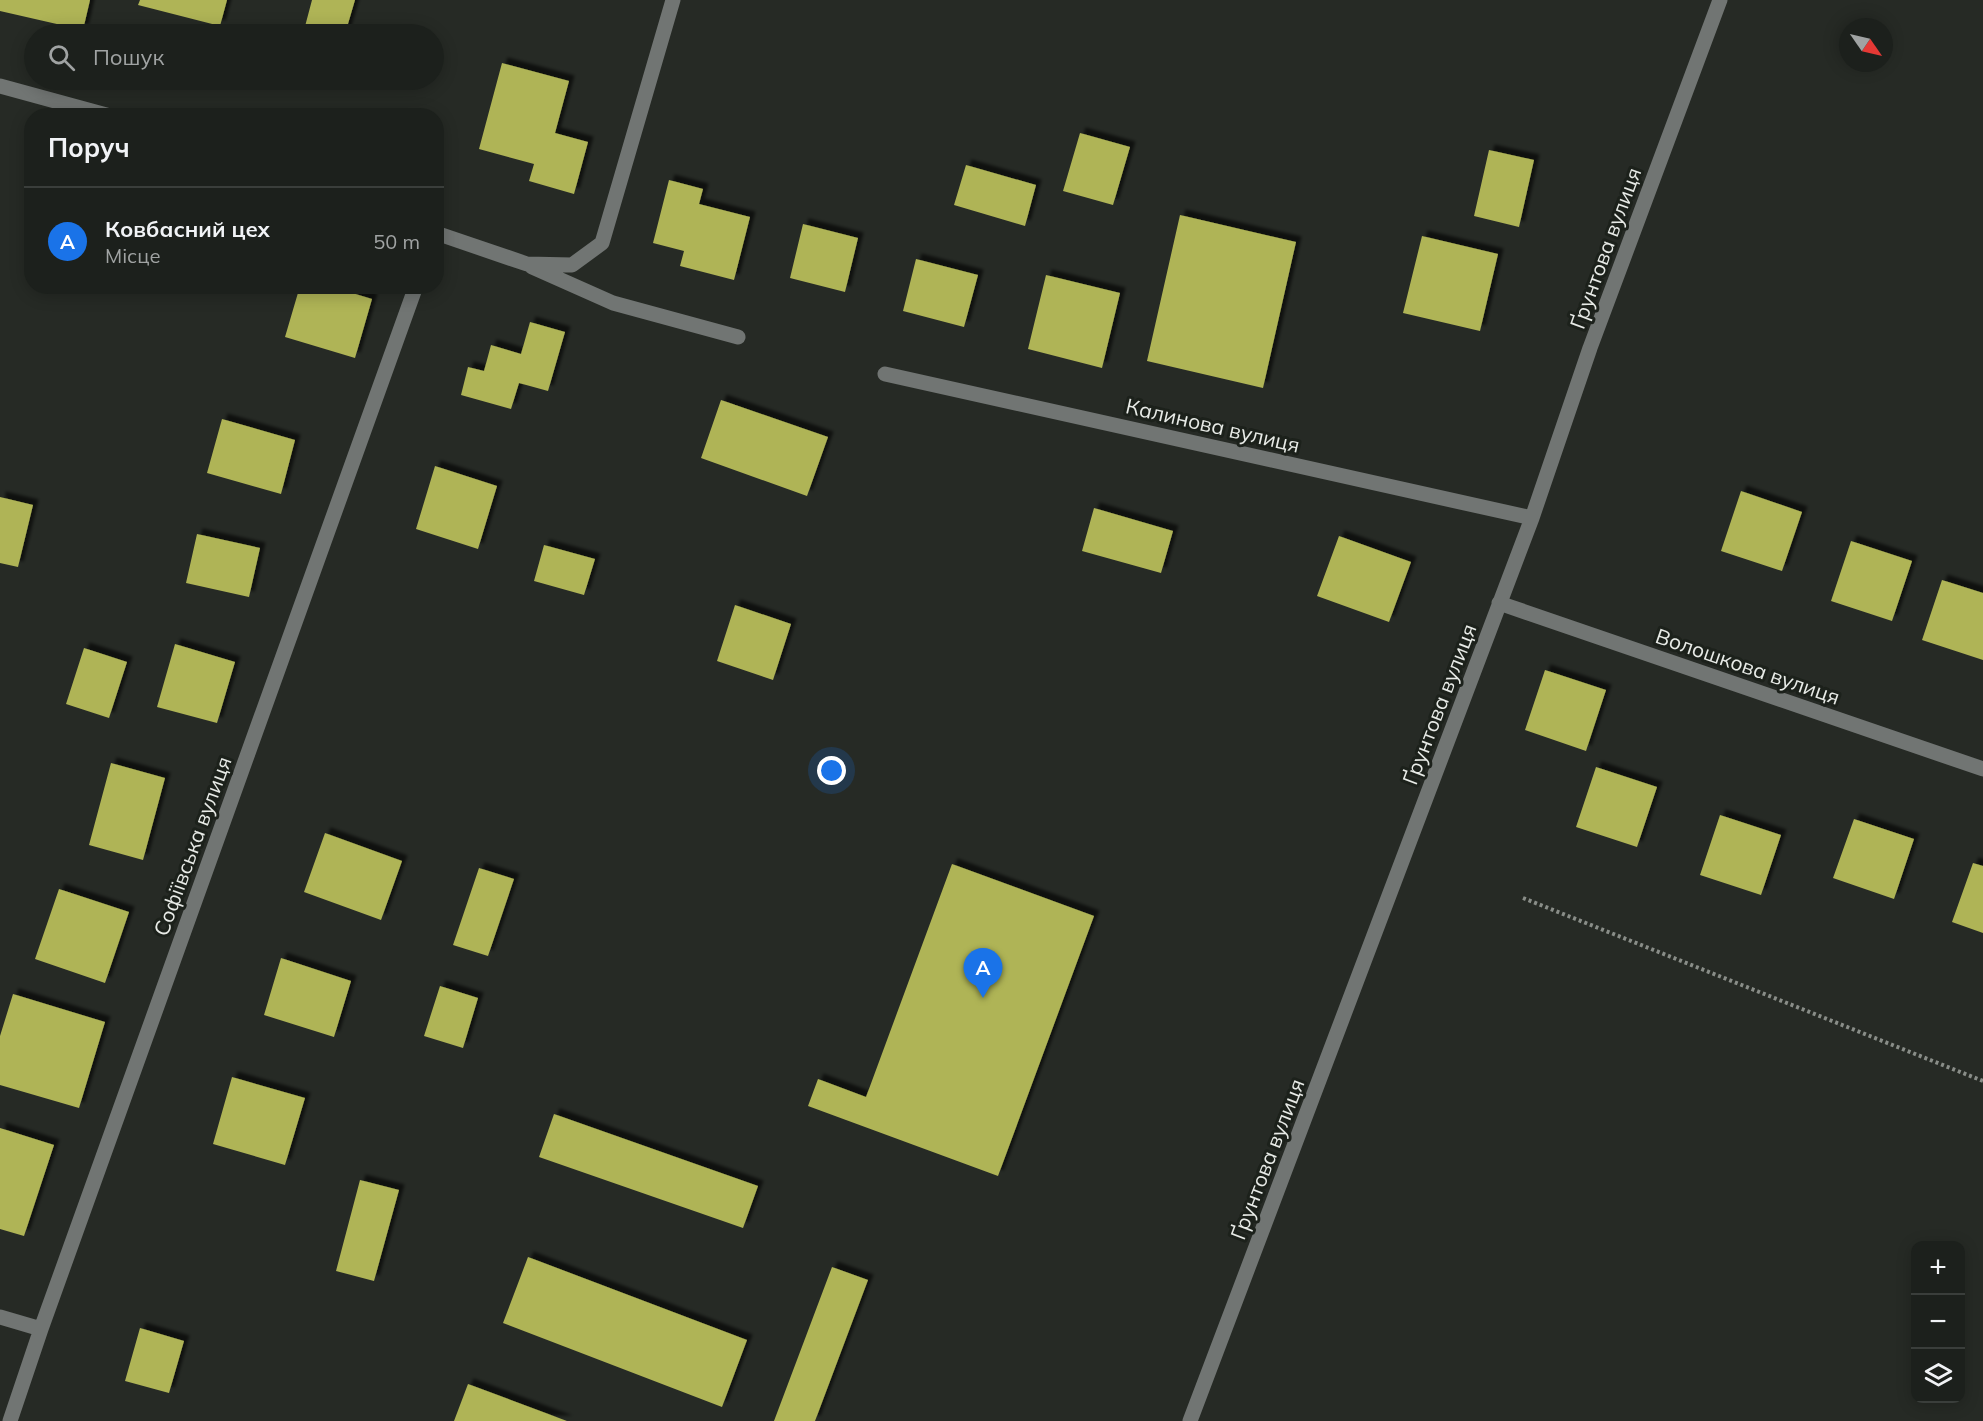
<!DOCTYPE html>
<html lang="uk">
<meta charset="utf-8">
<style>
body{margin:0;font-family:Mulish,sans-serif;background:#292d29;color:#f1f3f6}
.controls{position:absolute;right:18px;bottom:18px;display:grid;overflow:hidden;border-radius:12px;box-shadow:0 3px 15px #0003}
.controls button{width:54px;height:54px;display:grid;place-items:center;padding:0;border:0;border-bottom:2px solid #3a3e3b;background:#1c201c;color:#f1f3f6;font:30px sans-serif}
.compass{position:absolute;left:1839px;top:18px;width:54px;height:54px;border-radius:50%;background:#1c201c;box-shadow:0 3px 15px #0003;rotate:124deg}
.you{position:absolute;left:832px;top:771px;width:21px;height:21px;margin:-15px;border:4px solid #fff;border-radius:50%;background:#1a73e8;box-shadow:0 0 0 9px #1a73e833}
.badge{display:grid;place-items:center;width:39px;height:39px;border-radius:50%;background:#1a73e8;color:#fff;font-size:20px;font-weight:700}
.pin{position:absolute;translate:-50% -50px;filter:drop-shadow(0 2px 3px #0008)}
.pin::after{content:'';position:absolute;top:32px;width:21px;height:18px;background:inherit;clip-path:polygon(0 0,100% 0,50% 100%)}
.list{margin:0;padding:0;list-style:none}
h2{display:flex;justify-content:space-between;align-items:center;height:78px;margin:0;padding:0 24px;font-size:26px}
h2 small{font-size:20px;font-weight:400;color:#a0a3a3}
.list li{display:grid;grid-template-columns:39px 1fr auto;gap:18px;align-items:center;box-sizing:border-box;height:108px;padding:0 24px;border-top:2px solid #3a3e3b}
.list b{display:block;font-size:22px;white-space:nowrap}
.list p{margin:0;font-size:20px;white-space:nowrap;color:#a0a3a3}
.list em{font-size:20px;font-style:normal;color:#a0a3a3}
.icon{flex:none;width:33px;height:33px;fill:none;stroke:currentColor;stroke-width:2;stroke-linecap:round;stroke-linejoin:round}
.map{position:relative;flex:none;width:1983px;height:1421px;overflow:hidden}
.search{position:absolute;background:#1c201c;box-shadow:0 3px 15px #0003;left:24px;top:24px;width:420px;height:66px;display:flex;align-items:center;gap:15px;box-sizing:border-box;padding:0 21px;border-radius:33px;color:#a0a3a3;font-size:22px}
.panel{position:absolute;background:#1c201c;box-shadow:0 3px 15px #0003;left:24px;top:108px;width:420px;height:186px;border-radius:24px}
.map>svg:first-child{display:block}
.building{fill:#afb456;filter:url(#shadow)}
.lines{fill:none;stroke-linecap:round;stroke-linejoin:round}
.path{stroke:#898d88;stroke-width:4;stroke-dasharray:3 3;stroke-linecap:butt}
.minor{stroke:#717573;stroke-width:15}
.labels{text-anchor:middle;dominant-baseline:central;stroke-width:6;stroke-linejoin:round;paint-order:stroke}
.street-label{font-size:21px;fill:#e8ebe7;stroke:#1c211b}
</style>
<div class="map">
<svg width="1983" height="1421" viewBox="0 0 1983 1421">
<defs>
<filter id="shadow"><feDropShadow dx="5.5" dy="-5.5" stdDeviation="1.5" flood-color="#0009"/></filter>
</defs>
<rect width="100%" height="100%" fill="#262a25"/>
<path class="building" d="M0 0H90L83 30 0 11Z
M140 0H227L220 26 138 5Z
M312 0H355L345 34H303Z
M502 63 569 81 555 133 588 142 574 194 529 181 534 164 479 149Z
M1080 133 1130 147 1113 205 1063 191Z
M1489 150 1534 160 1519 227 1474 216Z
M966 165 1036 185 1025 226 954 205Z
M669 180 703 189 699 204 750 217 734 280 680 266 684 251 653 243Z
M1180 215 1296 242 1263 388 1147 361Z
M803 224 858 238 845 292 790 278Z
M1422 236 1498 254 1480 331 1403 313Z
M916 259 978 275 964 327 903 311Z
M1046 275 1120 293 1102 368 1028 349Z
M300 286H329L372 299 355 358 285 337Z
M530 322 565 332 548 391 519 383 511 409 461 395 468 367 484 371 491 345 521 354Z
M721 400 828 437 807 496 701 458Z
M222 419 295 440 281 494 207 473Z
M435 466 497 486 478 549 416 529Z
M1741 491 1802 512 1782 571 1721 551Z
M0 497 33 505 18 567 0 563Z
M1094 508 1173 531 1161 573 1082 551Z
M197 534 260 548 249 597 186 583Z
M1339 536 1411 562 1389 622 1317 596Z
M1851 541 1912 561 1892 621 1831 601Z
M544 545 595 559 584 595 534 581Z
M1942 580 1983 593V660L1922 640Z
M735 605 791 624 773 680 717 661Z
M175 644 235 662 217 723 157 707Z
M84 648 127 662 109 718 66 704Z
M1545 670 1606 690 1586 751 1525 730Z
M111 763 165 778 143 860 89 845Z
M1596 767 1657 787 1637 847 1576 827Z
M1720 815 1781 835 1761 895 1700 875Z
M1854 819 1914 839 1894 899 1833 878Z
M325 833 402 861 381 920 304 892Z
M1973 863 1983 866V933L1952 922Z
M952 864 1094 916 998 1176 808 1106 818 1079 866 1097Z
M479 868 514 879 488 956 453 945Z
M59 889 129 912 105 983 35 959Z
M281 958 351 981 334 1037 264 1015Z
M440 986 478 998 463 1048 424 1036Z
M13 994 105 1022 79 1108 0 1085V1036Z
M232 1077 305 1098 285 1165 213 1144Z
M554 1114 758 1186 743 1228 539 1157Z
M0 1128 54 1145 24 1236 0 1229Z
M360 1180 399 1190 374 1281 336 1271Z
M528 1257 747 1340 722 1407 503 1323Z
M832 1267 868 1280 815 1421H774Z
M140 1328 184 1341 169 1393 125 1381Z
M468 1384 567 1421H454Z"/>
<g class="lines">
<path class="path" d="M1523 898 1983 1081"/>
<path class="minor" d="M0 86 110 116
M436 233 527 264 572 265 602 243 673 0
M532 267 613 303 738 337
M885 374 1532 518
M1499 603 1983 769
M0 1317 41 1329
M10 1421 41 1329 416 286
M1190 1421 1532 518 1590 348 1720 0"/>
</g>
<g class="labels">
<g class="street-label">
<text transform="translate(1605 248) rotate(-70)">Ґрунтова вулиця</text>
<text transform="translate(1213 425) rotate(13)">Калинова вулиця</text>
<text transform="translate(1748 666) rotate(19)">Волошкова вулиця</text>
<text transform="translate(1439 704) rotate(-69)">Ґрунтова вулиця</text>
<text transform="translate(192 846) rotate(-70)">Софіївська вулиця</text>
<text transform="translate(1267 1159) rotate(-69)">Ґрунтова вулиця</text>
</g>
</g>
</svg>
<div class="controls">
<button>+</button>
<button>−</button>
<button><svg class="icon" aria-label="layers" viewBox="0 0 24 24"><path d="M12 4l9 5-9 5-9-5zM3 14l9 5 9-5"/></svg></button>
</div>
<svg class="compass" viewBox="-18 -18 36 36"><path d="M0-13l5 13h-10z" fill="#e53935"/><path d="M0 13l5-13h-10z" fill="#a0a3a3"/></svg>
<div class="you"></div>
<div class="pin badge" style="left:983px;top:998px">A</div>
<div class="search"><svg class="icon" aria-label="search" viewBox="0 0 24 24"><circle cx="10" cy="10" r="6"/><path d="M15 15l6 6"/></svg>Пошук</div>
<section class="panel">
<h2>Поруч<small></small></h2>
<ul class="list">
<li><span class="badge">A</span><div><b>Ковбасний цех</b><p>Місце</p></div><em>50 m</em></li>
</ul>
</section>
</div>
